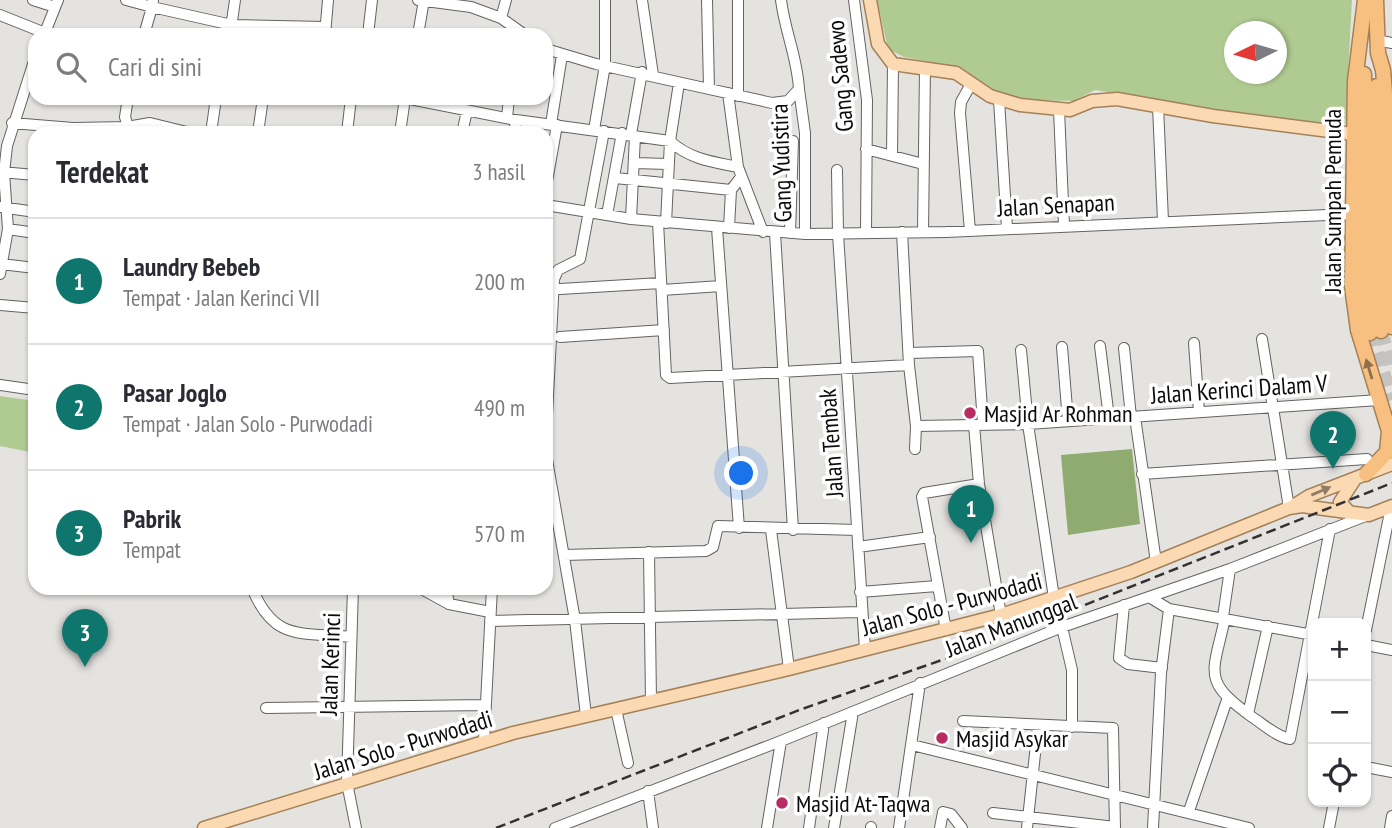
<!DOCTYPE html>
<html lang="id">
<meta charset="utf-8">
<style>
body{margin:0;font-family:"PT Sans Narrow",sans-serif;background:#f7f7f7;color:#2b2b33}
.controls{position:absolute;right:21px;bottom:21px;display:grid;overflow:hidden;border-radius:14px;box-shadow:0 2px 5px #0004}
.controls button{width:63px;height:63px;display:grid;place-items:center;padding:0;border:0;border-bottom:2px solid #e1e1e2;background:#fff;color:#2b2b33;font:35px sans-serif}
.compass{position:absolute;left:1224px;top:21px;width:63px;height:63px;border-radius:50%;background:#fff;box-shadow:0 2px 5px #0004;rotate:265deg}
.you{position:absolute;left:742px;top:474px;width:24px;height:24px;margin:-18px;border:5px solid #fff;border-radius:50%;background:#1a73e8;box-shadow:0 0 0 10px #1a73e833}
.badge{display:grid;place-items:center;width:46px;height:46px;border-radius:50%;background:#0f766e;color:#fff;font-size:23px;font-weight:700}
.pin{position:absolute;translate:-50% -58px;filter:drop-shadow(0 2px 4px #0008)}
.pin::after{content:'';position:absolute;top:37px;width:24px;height:21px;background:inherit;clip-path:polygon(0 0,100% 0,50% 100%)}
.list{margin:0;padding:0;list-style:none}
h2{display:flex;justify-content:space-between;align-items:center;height:91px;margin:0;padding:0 28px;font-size:30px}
h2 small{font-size:23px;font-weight:400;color:#7c7c81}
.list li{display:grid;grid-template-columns:46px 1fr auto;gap:21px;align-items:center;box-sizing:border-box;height:126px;padding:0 28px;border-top:2px solid #e1e1e2}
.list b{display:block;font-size:26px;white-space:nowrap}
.list p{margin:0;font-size:23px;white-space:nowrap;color:#7c7c81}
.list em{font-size:23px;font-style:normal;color:#7c7c81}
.icon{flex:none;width:38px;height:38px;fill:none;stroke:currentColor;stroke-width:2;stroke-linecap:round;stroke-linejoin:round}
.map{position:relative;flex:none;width:1392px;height:828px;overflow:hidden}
.search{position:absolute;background:#fff;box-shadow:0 2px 5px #0004;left:28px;top:28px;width:525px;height:77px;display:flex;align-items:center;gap:18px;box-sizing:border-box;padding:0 24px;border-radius:21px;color:#7c7c81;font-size:26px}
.panel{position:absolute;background:#fff;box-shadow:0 2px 5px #0004;left:28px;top:126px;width:525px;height:469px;border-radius:21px}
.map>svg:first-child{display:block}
.green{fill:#b0cb92;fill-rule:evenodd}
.forest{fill:#90ab70}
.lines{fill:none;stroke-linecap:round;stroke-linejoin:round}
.highway-tunnel{stroke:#c5c3c0;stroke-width:14;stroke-dasharray:14 7;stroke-linecap:butt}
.minor-casing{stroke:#656361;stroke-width:12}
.major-casing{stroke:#a58158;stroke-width:15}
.highway-casing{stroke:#a58158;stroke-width:17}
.minor{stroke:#fff;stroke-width:10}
.major{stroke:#fad9b3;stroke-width:12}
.highway{stroke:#f7c081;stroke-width:14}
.rail{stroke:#333131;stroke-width:2.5;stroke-dasharray:10 5;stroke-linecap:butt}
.oneway{fill:#8e6f4c}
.oneway2{fill:#8f7d68}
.poi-dot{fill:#b82c63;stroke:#fff;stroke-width:2.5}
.labels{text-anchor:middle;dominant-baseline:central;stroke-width:7;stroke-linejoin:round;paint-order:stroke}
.street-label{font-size:24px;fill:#0d0c0c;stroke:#fff}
.poi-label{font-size:24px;fill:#0d0c0c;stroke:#fff;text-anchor:start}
</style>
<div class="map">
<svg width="1392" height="828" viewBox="0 0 1392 828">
<rect width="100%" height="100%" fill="#e5e3e0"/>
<path class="green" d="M877 0H1352L1345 130 1095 90 1073 101 1029 100 988 91 975 84 963 70 956 67 904 57 888 49ZM1234 32H1276V74H1234Z
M0 396 35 401V453L0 446Z"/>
<path class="forest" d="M1132 449 1140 524 1068 535 1061 455Z"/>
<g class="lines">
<path class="highway-tunnel" d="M1381 331 1392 371
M1370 333 1392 400"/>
<defs>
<path id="minor" d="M33 0 55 7
M126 0 152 7 153 0
M418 0 471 7 501 18 525 35
M642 0 653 75
M707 0 709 88
M738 0V96
M854 0 867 100 866 233
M0 15 45 33
M501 18 506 0
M44 35 58 0
M144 35 152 7 232 25 325 27
M230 35 235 0
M325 35 328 0
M368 35 372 0
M418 35 424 0
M1377 40 1392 43
M546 49 596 64 772 103 788 101 799 89C797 56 785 32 781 0
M799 89 805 133V234
M728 93 738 167 763 232
M128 98 125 117 130 133
M999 100 1007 228
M1158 106 1163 221
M1059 110 1064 226
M507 118 509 98
M12 123 73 128 127 127 150 123 191 133
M551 124 562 55
M594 130 605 65V0
M211 133 216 98
M258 133 263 98
M347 133 351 98
M400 133 405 98 516 120 670 141C689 159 713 162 738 167
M462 133 467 111
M514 133 516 120
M631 134 642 72
M866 149 923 164
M892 155 893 64
M634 163 668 164
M837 170 838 234 865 650
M1 172 35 175
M615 178 731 190 741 177
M546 187 557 125
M546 205 631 219 805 234 946 232 1351 214
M1 207 35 212
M607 215 622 133
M631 219 635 136
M658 222 666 375 670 378 909 365 902 232
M666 223 670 141 679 83
M717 228 739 528
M729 228 731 190
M8 229 35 233
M970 231 960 113 961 102 971 84
M923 232 925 68
M775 233 793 530
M790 233 793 141
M1 264 35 268
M0 274 8 229 4 173 7 146 35 58
M560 289 661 283
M662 290 721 286
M0 305 35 308
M560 337 664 330
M1262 339 1289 508
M1194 343 1199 412
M1100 346 1109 418
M1062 347 1068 421
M1124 348 1131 417
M1021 350 1028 424 1054 598
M909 353 978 351 983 424
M909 365 916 426
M0 385 35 390
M1135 417 1156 562
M974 425 979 484 1001 615
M546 435 554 279 558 270 580 259 604 131
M915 449 916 426 1028 424 1379 400
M546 454 575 620 586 716
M1142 474 1367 459
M771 530 789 669
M858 547 930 537
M649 552 651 701
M564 555 706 551 713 547 718 526 857 530
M252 588C274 642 301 632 351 637
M353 588 347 783 356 828
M420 588 449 604 490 612
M446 588 449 604
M860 592 937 586
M1149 597 1169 609 1313 635
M1124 605 1119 658 1128 664 1162 668
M1223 617 1230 569
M1225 618C1213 674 1201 680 1252 717 1263 724 1277 737 1290 739L1330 529
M490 621 861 612
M1062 627 1072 670V727
M946 630 922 497 924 493 979 484
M1366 630 1391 507
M1366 645 1392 650
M266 708 484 705
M616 709 628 763
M1248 714 1268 626
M963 721 1113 728 1115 828
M484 741 492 588
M912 745 1249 828
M1366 767 1392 772
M648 791 653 828
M1189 811 1227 700
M993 813 1115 827
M555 828 781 741 1062 627 1230 569 1368 515
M767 828 781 741
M809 828 824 723
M834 828 853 712
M871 828V827
M899 828 920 683
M940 828 943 812 951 814 962 828
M1027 828 1038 726
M1153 828 1161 673 1169 609
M1329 828 1334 802
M1390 828 1392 816"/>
<path id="major" d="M870 0 878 44 893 64 956 73 990 96 1020 105 1070 110 1092 101 1117 99 1213 116 1353 134
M1293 506 1309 496 1392 464
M1350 513 1340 502 1355 479
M204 828 513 733 789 669 1001 615 1131 572 1289 508 1302 506 1369 515 1392 506"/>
<path id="highway" d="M1365 0 1355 81 1352 286 1358 330 1389 431 1387 452 1366 474
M1376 0 1378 53 1383 70 1387 116 1385 284 1392 327
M1364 74C1367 161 1356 247 1370 333
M1377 86C1374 168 1367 250 1381 331"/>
</defs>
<use href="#minor" class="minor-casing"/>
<use href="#major" class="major-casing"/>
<use href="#highway" class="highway-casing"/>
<use href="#minor" class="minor"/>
<use href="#major" class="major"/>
<use href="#highway" class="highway"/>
<path class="rail" d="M496 828 802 709 979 647 1392 483"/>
</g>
<defs><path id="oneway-solid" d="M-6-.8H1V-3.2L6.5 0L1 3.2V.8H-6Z" transform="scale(1.75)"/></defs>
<use class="oneway" href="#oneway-solid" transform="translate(1369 369) rotate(-107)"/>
<use class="oneway2" href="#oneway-solid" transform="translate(1321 491) rotate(-23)"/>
<g class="poi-dot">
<circle cx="970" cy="413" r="7"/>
<circle cx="942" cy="738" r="7"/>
<circle cx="782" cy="803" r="7"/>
</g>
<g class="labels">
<g class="street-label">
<text transform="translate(840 76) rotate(-95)">Gang Sadewo</text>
<text transform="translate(781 163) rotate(-92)">Gang Yudistira</text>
<text transform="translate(1332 201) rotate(-90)">Jalan Sumpah Pemuda</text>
<text transform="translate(1056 205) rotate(-3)">Jalan Senapan</text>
<text transform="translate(1239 389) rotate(-4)">Jalan Kerinci Dalam V</text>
<text transform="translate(831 443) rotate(-94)">Jalan Tembak</text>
<text transform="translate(952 604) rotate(-15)">Jalan Solo - Purwodadi</text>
<text transform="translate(1011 625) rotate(-21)">Jalan Manunggal</text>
<text transform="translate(330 664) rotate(-88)">Jalan Kerinci</text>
<text transform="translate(403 745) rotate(-17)">Jalan Solo - Purwodadi</text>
</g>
<g class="poi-label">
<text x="984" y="413">Masjid Ar Rohman</text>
<text x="956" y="738">Masjid Asykar</text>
<text x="796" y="803">Masjid At-Taqwa</text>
</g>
</g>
</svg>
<div class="controls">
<button>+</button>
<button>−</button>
<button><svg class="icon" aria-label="locate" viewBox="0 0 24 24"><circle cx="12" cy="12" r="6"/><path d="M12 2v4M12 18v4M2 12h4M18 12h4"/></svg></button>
</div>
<svg class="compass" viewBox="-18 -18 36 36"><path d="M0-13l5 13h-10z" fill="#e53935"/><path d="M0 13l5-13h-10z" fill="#7c7c81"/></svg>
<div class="you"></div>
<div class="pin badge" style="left:971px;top:543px">1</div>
<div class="pin badge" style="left:1333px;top:469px">2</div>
<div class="pin badge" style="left:85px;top:667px">3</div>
<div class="search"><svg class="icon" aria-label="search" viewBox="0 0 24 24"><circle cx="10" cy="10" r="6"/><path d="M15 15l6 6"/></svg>Cari di sini</div>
<section class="panel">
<h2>Terdekat<small>3 hasil</small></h2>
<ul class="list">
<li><span class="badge">1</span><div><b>Laundry Bebeb</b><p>Tempat · Jalan Kerinci VII</p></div><em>200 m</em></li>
<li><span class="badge">2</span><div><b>Pasar Joglo</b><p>Tempat · Jalan Solo - Purwodadi</p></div><em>490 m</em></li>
<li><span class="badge">3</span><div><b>Pabrik</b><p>Tempat</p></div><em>570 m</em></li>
</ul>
</section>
</div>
